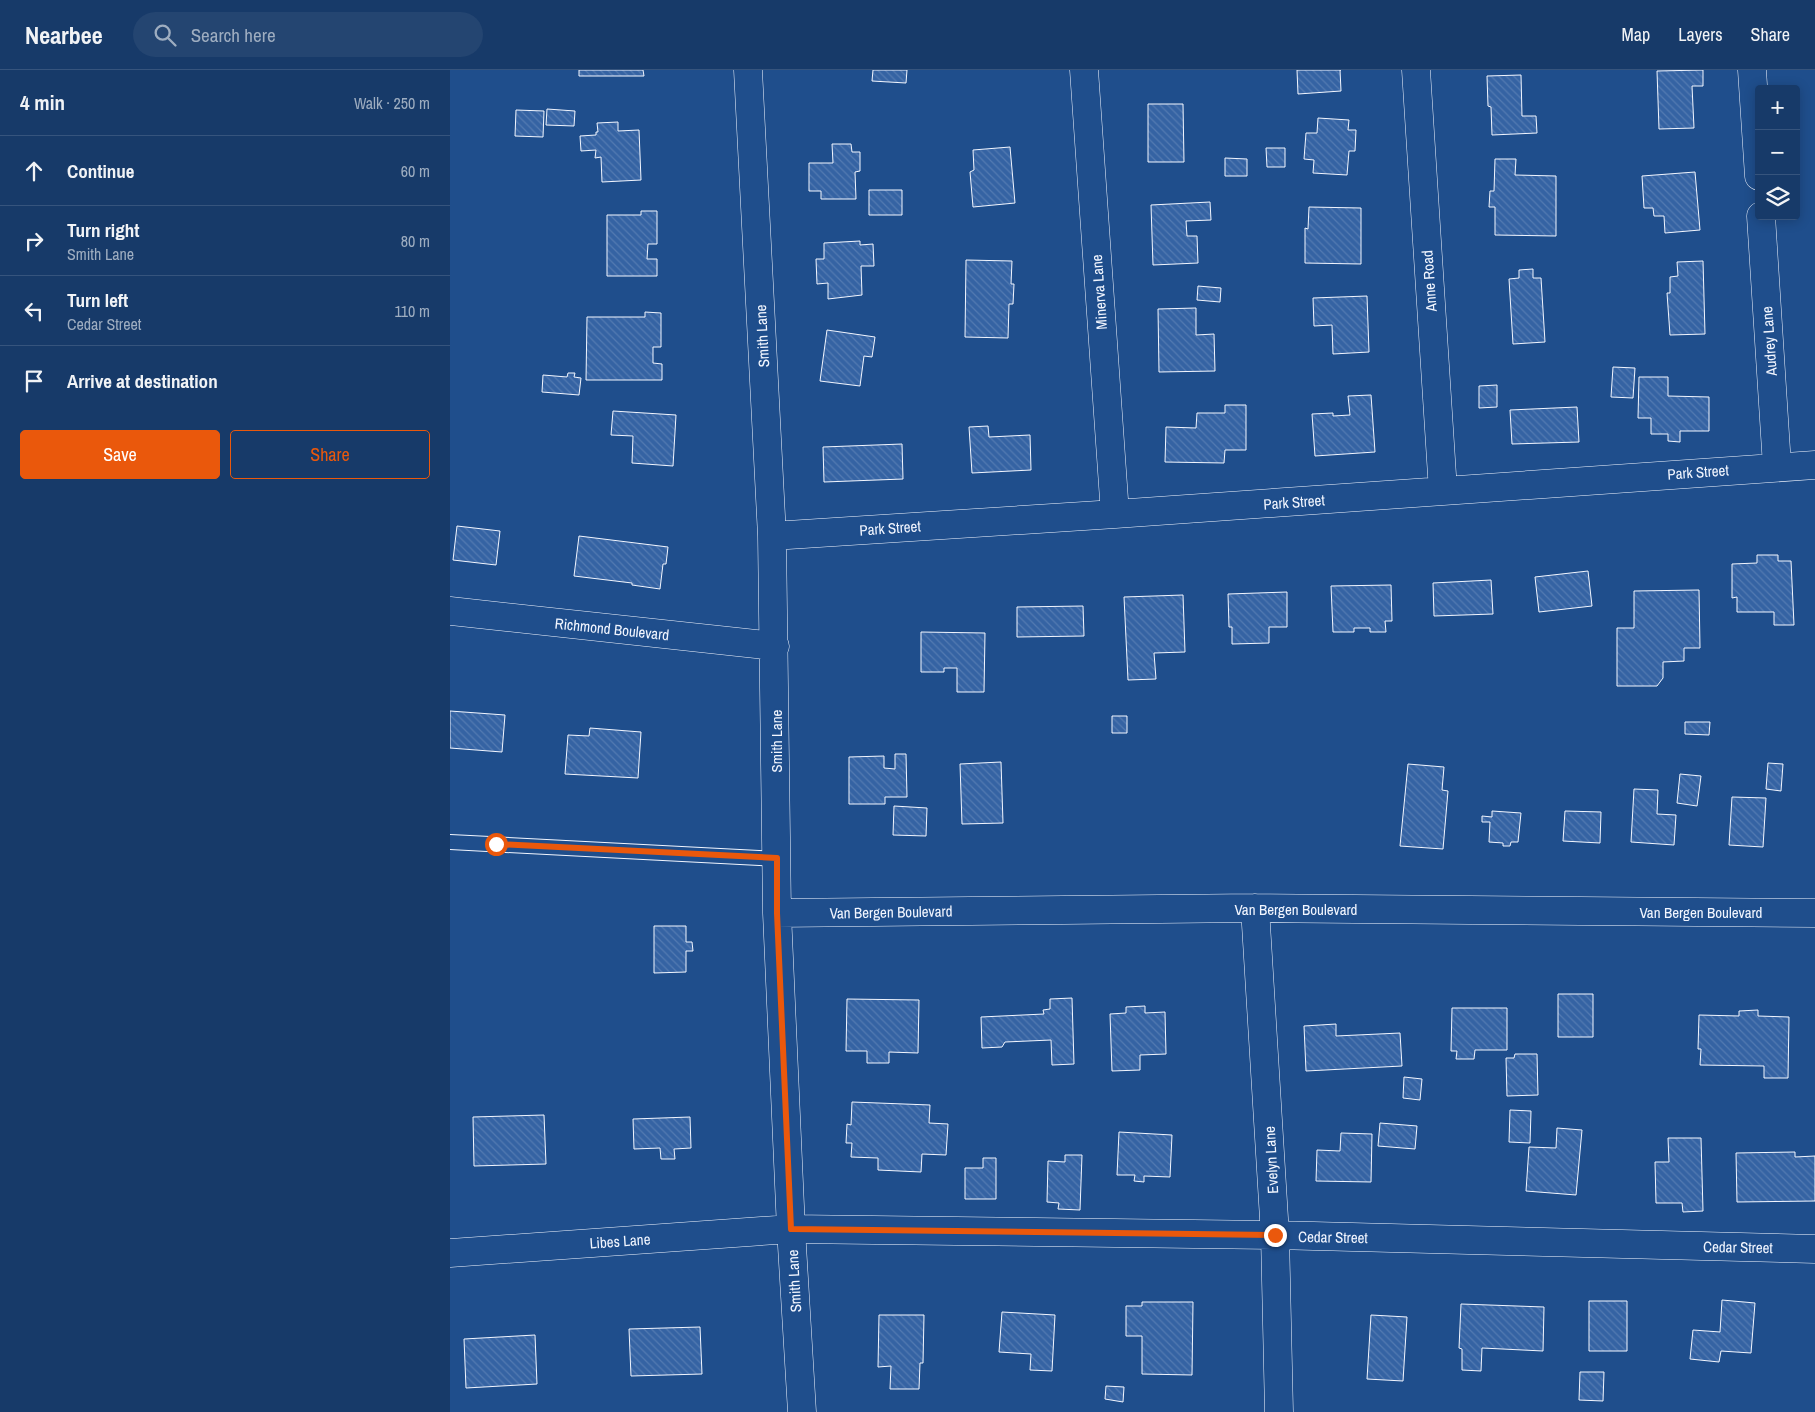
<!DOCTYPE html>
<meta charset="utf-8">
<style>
body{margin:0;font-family:"Archivo Narrow",sans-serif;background:#244571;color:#f1f3f6}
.controls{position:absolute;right:15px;top:15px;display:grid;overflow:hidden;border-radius:5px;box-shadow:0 2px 12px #0003}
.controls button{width:45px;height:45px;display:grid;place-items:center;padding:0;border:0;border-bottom:1px solid #36547d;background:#173a69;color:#f1f3f6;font:25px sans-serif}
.stop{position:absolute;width:15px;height:15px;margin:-11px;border:4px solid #ea580c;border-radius:50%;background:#fff}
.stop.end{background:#ea580c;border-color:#fff;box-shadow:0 1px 5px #0008}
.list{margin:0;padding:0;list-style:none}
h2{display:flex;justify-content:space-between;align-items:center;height:65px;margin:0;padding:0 20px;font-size:21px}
h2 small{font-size:16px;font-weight:400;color:#9eadc0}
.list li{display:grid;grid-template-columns:32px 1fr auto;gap:15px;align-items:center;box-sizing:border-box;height:70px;padding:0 20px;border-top:1px solid #36547d}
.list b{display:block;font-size:19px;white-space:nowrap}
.list p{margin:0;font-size:16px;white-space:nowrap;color:#9eadc0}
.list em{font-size:16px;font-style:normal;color:#9eadc0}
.actions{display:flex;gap:10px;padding:15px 20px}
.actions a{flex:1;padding:11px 0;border:1px solid #ea580c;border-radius:5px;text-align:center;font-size:18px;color:#ea580c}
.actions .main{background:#ea580c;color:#fff}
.icon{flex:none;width:28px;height:28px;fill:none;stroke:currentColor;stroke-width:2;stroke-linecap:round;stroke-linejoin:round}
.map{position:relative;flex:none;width:1365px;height:1342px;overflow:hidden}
header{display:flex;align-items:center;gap:30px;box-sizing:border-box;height:70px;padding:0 25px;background:#173a69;border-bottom:1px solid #36547d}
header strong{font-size:24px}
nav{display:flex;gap:28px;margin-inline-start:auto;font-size:18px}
.search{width:350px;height:45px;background:#244571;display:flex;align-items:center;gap:12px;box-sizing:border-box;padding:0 18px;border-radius:28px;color:#9eadc0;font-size:19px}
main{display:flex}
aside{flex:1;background:#173a69}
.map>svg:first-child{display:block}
.building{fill:url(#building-back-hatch);stroke:#f2f6ff}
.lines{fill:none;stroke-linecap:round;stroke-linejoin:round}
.service-casing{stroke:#f2f6ff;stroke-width:16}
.minor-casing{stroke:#f2f6ff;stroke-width:29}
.service{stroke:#1f4e8c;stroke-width:14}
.minor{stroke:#1f4e8c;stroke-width:28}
.route{stroke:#ea580c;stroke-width:6}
.labels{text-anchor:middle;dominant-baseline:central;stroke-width:4;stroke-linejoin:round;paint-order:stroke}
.street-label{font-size:15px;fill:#f2f6ff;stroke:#1f4e8c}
</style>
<header>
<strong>Nearbee</strong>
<div class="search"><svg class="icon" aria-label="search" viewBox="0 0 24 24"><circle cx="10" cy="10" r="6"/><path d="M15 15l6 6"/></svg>Search here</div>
<nav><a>Map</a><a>Layers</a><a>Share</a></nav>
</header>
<main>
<aside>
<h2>4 min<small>Walk · 250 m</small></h2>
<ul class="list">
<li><svg class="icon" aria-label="ahead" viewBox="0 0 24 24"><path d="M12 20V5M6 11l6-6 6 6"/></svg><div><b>Continue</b></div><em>60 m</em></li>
<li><svg class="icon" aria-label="right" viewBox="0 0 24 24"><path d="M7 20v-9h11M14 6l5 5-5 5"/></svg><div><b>Turn right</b><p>Smith Lane</p></div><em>80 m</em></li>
<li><svg class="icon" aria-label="left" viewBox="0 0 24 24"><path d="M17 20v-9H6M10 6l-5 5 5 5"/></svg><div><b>Turn left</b><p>Cedar Street</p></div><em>110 m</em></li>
<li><svg class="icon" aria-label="arrive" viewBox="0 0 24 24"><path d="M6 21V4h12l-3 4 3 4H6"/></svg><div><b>Arrive at destination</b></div></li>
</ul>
<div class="actions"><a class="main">Save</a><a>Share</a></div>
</aside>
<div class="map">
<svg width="1365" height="1342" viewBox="0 0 1365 1342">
<defs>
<pattern id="building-back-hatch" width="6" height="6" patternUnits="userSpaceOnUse" patternTransform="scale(1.25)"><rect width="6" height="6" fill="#3563a3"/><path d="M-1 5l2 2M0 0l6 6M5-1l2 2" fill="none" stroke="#537ab1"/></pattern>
</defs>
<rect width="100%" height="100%" fill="#1f4e8c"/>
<path class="building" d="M129 0H193L194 6H129Z
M423 0H457L456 13 422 11Z
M847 0H891H890L891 21 848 24Z
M1253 0V16H1242L1244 58 1209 59 1207 1Z
M1071 5 1072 46H1086L1087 63 1042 65 1041 37 1038 36 1037 6Z
M698 34H733L734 92H698Z
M97 39 125 41 124 56 96 55Z
M66 40 94 41 93 67 65 66Z
M868 48 899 50 898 60H906L905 81H899L897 105 863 103 864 90 854 89 856 63H867Z
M168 52V61L189 60 191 110 152 112 151 87 145 88 146 80 131 81 130 66 146 65V62H148L147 53Z
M382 74H401L402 82H410V101L405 102 406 129H371V121H359V93H383Z
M560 77 565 133 523 137 520 102 524 100 523 80Z
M816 78H835V97H817Z
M775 88 797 89V106H775Z
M1045 89H1066L1065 105 1106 106V166L1045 165V137H1039L1040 121H1044Z
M1245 102 1250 160 1215 163 1214 146H1204L1203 138H1194L1192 106Z
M419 120H452V145H419Z
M760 132 761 150 736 151 737 166H747L748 193 703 195 701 135Z
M859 137 911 138V194L855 193V158L858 159Z
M191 141H207V174H198L197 189H207V206H157V145H191Z
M410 171V175L423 174 424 196H411L412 225 378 229V213L367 214 366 189H374V173Z
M516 190 562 191 561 214H564L563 234H559L558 268 515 267Z
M1253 191 1255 264 1220 265 1217 223H1220V207L1228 206 1227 192Z
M1083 199V208H1091L1095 272 1063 274 1059 209 1069 208V200Z
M748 216 771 218 770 232 747 230Z
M917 226 919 282 883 284 882 255 864 256 863 228Z
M746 238V265L764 264 765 301 709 302 708 239Z
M195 242 211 243V277H203V293L212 294V310H136L137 247H195Z
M377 260 425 267 422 287 414 286 410 316 370 311Z
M1163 297 1185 298 1183 328 1161 327Z
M118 303H125L124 307 131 308 129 325 92 322 93 305 117 307Z
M1189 307H1218V326L1259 327V361H1230V372L1218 371V364H1201V348H1188Z
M1047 315V337L1029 338V316Z
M921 325 925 382 865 386 862 344 883 343V346L900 345 898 326Z
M775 335H796V380H775L774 393 715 392 716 357 746 358 747 343H775Z
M1127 337 1129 372 1062 374 1060 340Z
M163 341 226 345 223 396 182 393 183 366 161 365Z
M538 356 539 367 580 365 581 400 522 403 519 357Z
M452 374 453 409 374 412 373 377Z
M7 456 50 461 46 495 3 490Z
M129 466 218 477 216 494H213L210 519 182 515V513L124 506Z
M1307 485H1328V491H1341L1344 555H1324V542H1287V527L1282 528V494L1307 493Z
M1138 501 1142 536 1089 542 1085 507Z
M1041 510 1043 544 984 546 983 513Z
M941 515 942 551H935L936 562H920V558H904V562H883L881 516Z
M1249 520 1250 578H1234V591L1213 592V608L1207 616H1167V558H1184V521Z
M837 522V557H819V573L782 574V557H779L778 524Z
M733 525 735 582 704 583 706 609 678 610 674 527Z
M633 536 634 566 567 567V537Z
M471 562 535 563 534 622H507V598H494V602H471Z
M0 641 55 645 52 682 0 678Z
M662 646H677V663H662Z
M1235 652H1260L1259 665 1235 664Z
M140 658 191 662 188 708 115 704 118 665 139 666Z
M445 684H456L457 727H435V734H399V687L434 686V698L445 699Z
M551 692 553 753 512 754 510 694Z
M1318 693 1333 694 1331 721 1316 719Z
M958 694 994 697 992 720 998 721 993 779 950 776Z
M1230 704 1251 706 1247 736 1227 733Z
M1184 719 1208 720 1207 744 1226 745 1224 775 1181 772Z
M1282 727 1316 728 1313 777 1279 775Z
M444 736 477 738 476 766 443 765Z
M1042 741 1071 743 1068 772H1061L1060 776H1053V773L1039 772 1040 752H1032V746L1042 747Z
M1115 741 1151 742 1150 773 1113 771Z
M204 856H236V872H242L243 881H236V902L204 903Z
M1108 924H1143V967H1108Z
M622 928 624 994 602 995 601 970 555 972 552 977 532 978 531 947 594 944 593 940 600 939V929Z
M397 929 469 930 468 983 439 982V993H417V981H396Z
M695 936V943L715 942 716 984 690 985V1000L662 1001 660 944 676 943V937Z
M1002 938H1057V980H1025L1024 989H1006L1007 981H1001Z
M1308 940V946L1339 947 1338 1008H1314V996L1250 995 1251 979H1248L1249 945 1289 946V941Z
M886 954V966L950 963 952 996 856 1001 854 956Z
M1065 984H1087L1088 1025 1057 1026 1056 988H1064Z
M954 1007 972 1009 970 1030 953 1028Z
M402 1032 480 1035 479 1053 498 1054 496 1085 472 1084 471 1102 428 1100V1088L401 1087 402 1073H396L397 1054 401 1055Z
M1060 1040 1081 1041 1080 1073 1059 1072Z
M94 1045 96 1094 24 1096 23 1047Z
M240 1047 241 1078 224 1079 225 1089H211L210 1078 184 1079 183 1049Z
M930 1053 967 1056 965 1079 928 1076Z
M1107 1058 1132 1060 1126 1125 1076 1121 1079 1077 1106 1078Z
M669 1062 722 1065 720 1107 694 1106V1112L684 1111 685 1105H667Z
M891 1063 922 1064 921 1112 866 1111 867 1080 890 1081Z
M1218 1068H1251L1253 1141 1233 1142 1232 1133H1206L1205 1092H1219Z
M1345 1082V1087L1365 1086V1131L1287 1132 1286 1083Z
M615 1085H632L630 1140 608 1139 609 1133 597 1132 598 1091 615 1092Z
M533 1088H546V1129H515V1098H533Z
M1272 1230 1305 1233 1301 1283 1271 1281 1269 1292 1240 1289 1243 1260 1270 1262Z
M1139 1231H1177V1281H1139Z
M692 1232H743L742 1305 692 1304V1266H676V1236H692Z
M1011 1234 1094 1237 1093 1281 1032 1278 1031 1301 1012 1300V1279L1009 1278Z
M552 1242 605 1245 602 1301 580 1300 581 1284 549 1282Z
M429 1245H474L473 1293H470L469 1319H440L441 1296 428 1297Z
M921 1245 957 1247 953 1311 917 1309Z
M250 1257 252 1304 181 1306 179 1259Z
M85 1265 87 1314 16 1318 14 1269Z
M1130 1302H1154L1153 1331 1129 1330Z
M656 1316 674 1317 673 1332 655 1329Z"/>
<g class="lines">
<defs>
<path id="service" d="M0 772 327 789"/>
<path id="minor" d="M298 0 322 466 327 843 341 1159 352 1342
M634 0 665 444
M966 0 993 421
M1302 0 1309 106
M1311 146 1327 396
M322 466 665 444 1365 395
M0 541 325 576
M805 838 825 1165 829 1342
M327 843 805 838 1365 843
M0 1183 341 1159 825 1165 1365 1179"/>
</defs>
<use href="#service" class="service-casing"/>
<use href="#minor" class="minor-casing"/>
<use href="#service" class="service"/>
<use href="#minor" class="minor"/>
</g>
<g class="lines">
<path class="route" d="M46 774 327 788V843L341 1159 825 1165"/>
</g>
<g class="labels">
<g class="street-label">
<text transform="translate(979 211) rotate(-94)">Anne Road</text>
<text transform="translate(649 222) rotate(-94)">Minerva Lane</text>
<text transform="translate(312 266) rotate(-93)">Smith Lane</text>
<text transform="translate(1319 271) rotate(-94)">Audrey Lane</text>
<text transform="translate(1248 402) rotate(-4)">Park Street</text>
<text transform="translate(844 432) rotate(-4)">Park Street</text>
<text transform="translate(440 458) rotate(-4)">Park Street</text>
<text transform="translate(162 559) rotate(6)">Richmond Boulevard</text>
<text transform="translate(326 671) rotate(-90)">Smith Lane</text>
<text x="846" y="839">Van Bergen Boulevard</text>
<text transform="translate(441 842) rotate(-1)">Van Bergen Boulevard</text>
<text x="1251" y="842">Van Bergen Boulevard</text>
<text transform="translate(821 1090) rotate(-93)">Evelyn Lane</text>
<text transform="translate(883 1167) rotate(1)">Cedar Street</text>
<text transform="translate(170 1171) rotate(-4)">Libes Lane</text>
<text transform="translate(1288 1177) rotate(1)">Cedar Street</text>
<text transform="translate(344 1211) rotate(-93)">Smith Lane</text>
</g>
</g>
</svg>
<div class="controls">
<button>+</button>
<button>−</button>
<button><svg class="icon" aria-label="layers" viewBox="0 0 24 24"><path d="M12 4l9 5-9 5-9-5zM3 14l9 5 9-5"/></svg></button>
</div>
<div class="stop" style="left:46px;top:774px"></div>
<div class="stop end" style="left:825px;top:1165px"></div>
</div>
</main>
